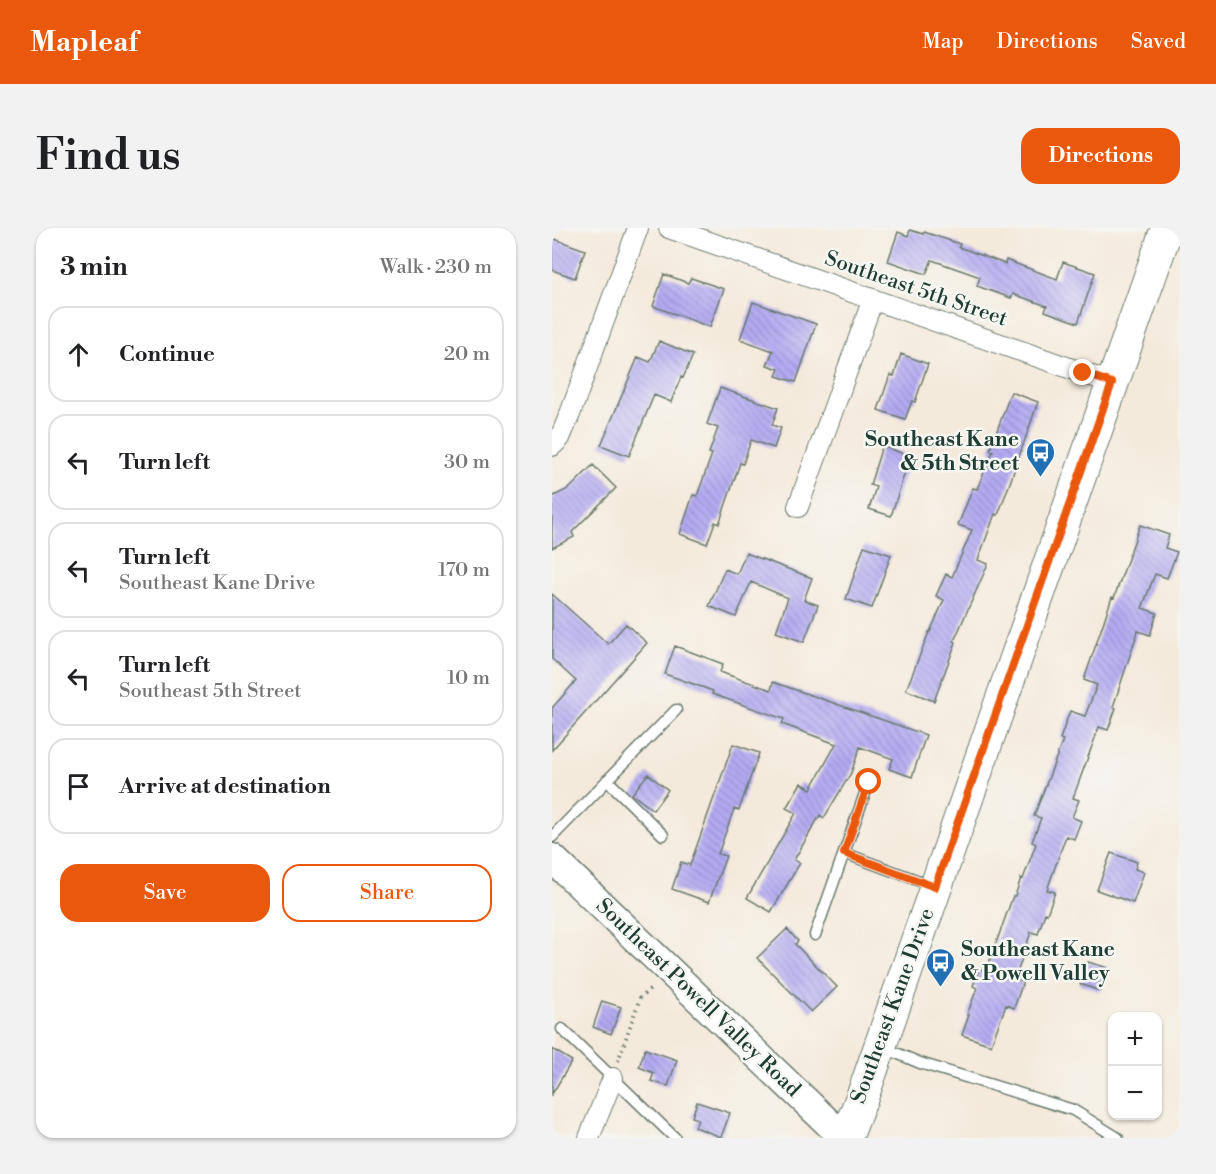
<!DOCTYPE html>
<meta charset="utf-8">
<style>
body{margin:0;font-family:"Libre Bodoni",serif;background:#f2f2f2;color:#202124}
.controls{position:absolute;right:18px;bottom:18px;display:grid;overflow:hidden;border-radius:12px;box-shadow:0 2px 4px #0004}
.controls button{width:54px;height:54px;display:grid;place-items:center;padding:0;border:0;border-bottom:2px solid #e0e0e0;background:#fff;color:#202124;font:30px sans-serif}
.stop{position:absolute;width:18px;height:18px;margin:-14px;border:4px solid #ea580c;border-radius:50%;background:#fff}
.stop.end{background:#ea580c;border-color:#fff;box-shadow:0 2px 6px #0008}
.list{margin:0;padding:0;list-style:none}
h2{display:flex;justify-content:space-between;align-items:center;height:78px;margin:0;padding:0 24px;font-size:26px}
h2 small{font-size:20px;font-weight:400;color:#757577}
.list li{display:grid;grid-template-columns:39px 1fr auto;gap:18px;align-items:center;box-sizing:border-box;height:96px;margin:0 12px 12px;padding:0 12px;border:2px solid #e0e0e0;border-radius:18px}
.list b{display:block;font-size:22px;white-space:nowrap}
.list p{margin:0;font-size:20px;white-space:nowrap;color:#757577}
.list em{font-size:20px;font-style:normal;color:#757577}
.actions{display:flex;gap:12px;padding:18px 24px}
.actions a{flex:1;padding:14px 0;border:2px solid #ea580c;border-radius:18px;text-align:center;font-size:21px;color:#ea580c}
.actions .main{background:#ea580c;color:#fff}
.icon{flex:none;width:33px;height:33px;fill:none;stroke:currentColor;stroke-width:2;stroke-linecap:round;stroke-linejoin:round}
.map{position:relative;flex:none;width:628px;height:910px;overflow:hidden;border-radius:18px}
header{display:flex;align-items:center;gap:36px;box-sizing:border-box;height:84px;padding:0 30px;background:#ea580c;color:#fff}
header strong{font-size:28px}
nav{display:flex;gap:33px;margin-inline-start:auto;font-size:21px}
.intro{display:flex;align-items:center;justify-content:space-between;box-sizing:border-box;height:144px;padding:0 36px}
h1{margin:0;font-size:42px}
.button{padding:15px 27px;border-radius:18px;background:#ea580c;color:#fff;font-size:21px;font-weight:700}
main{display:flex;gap:36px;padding:0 36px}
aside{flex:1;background:#fff;border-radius:18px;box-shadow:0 2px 4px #0004}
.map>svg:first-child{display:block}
.building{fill:url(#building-back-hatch)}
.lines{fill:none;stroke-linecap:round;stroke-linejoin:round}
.service-casing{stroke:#6a7a6e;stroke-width:13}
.minor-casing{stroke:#6a7a6e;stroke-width:22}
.secondary-casing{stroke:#6a7a6e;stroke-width:31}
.primary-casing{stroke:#6a7a6e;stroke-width:34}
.path{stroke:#6a7a6e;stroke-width:4;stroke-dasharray:1.5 4.5;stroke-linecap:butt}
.service{stroke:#fff;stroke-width:10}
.minor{stroke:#fff;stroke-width:20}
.secondary{stroke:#fff;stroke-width:28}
.primary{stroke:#fff;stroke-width:32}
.route{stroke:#ea580c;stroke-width:8}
.labels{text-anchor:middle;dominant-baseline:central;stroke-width:5;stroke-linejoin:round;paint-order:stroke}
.street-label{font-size:21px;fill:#1f3d34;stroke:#f6f6f2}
.poi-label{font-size:21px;font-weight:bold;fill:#1f3d34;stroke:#f6f6f2;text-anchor:end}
</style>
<header>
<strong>Mapleaf</strong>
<nav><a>Map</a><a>Directions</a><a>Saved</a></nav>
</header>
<div class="intro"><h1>Find us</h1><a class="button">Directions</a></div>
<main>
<aside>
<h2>3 min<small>Walk · 230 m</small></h2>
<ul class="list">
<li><svg class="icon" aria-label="ahead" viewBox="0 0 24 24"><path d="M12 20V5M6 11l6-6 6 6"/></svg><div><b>Continue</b></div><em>20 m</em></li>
<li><svg class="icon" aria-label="left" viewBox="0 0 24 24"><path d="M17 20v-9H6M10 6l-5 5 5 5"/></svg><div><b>Turn left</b></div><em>30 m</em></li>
<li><svg class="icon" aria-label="left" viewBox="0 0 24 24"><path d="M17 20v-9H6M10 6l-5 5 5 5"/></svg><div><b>Turn left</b><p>Southeast Kane Drive</p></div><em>170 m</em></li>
<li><svg class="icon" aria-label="left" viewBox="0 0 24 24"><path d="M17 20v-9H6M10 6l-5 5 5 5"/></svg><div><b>Turn left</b><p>Southeast 5th Street</p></div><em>10 m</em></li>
<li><svg class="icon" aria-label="arrive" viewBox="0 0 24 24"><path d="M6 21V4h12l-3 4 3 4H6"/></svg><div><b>Arrive at destination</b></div></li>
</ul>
<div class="actions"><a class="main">Save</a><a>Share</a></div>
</aside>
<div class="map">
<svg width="628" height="910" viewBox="0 0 628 910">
<defs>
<pattern id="building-back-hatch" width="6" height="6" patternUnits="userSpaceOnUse" patternTransform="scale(1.5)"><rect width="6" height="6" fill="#b4aaf3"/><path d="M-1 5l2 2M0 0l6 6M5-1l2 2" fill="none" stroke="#928cc6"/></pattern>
</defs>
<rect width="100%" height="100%" fill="#f6f6f2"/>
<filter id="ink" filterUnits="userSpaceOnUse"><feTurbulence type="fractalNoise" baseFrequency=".0167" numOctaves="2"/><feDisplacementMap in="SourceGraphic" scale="12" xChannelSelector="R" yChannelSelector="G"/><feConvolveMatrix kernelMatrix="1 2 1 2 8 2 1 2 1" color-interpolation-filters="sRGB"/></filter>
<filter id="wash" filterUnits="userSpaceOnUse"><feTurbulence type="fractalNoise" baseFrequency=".008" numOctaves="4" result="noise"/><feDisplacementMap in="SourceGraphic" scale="24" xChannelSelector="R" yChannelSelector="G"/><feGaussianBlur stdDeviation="1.35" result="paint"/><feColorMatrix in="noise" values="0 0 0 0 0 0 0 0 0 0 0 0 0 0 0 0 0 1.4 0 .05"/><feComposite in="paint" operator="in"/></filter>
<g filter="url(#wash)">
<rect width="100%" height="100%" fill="#f4eadb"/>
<g id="blocks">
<path class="building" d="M358 2 371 6 372 4 408 16 407 19 453 36 454 32 505 51 511 34 543 45 526 95 493 83 495 78 461 66 459 70 425 58 428 49 380 32 374 46 336 33 346 4 356 8Z
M0 10 33 22 23 50 0 42Z
M112 46 136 55 139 50 172 61 158 99 101 78Z
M201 74 264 96 244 154 224 148 227 141 215 137 221 123 188 111Z
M107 113 141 127 131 150 129 149 119 174 102 167 77 228 49 217 86 129 98 134Z
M349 126 376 136 363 174 360 173 353 191 326 182 338 147 342 148Z
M168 160 226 180 220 197 229 200 222 220 199 212 191 236 188 235 167 296 163 294 155 316 128 306 141 267 145 268 160 226 157 225 166 200 155 196Z
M459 164 486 174 459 252 446 287 443 286 426 332 436 336 402 413 404 414 382 473 354 462 377 404H378L392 372 384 368 394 346 400 349 420 302 406 297 421 260 425 261 441 223 438 222Z
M330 218 358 228 339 288 317 281 324 259 318 257Z
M41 237 64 260 20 304 22 309 0 320V269L18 260Z
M588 297 617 307 613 320 625 324 615 350 603 346 590 380 605 385 598 407 586 403 561 479 564 480 556 502 547 499 521 570 527 572 520 589 529 593 522 611 514 608 495 662 503 664 495 686 493 685 486 706 479 704 463 751 471 754 462 780 454 777 439 817 410 807 417 787H415L425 760 421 758 427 741 434 743 461 668H463L469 650 471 651 484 616 480 614 489 590 482 588 511 512 508 511 518 483 533 488 545 457 532 452 560 369 562 370Z
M312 318 339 327 320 380 294 371Z
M194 325 260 350 252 372 266 377 252 414 224 404 236 370 199 354 184 389 157 378 173 341 185 346Z
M0 366 56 416 74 396 95 415 0 522V480L24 453 0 431Z
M123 418 171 436 168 444 219 462 221 454 374 507 360 549 337 541 341 531 308 519 299 545 272 590 268 587 242 632 248 635 219 684 195 670 244 585 234 580 249 555 259 561 284 516 230 496 232 491 160 466 161 463 113 446Z
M181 516 207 525 187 582 182 581 166 626 174 628 157 674 120 661 129 634 138 637Z
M96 546 116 562 101 582 80 566Z
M559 625 585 634 583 641 592 644 581 675 545 662Z
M235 701 246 713 243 716 285 759 259 784 205 730Z
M536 734 556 740 548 763 528 756Z
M50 773 69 779 59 806 41 799Z
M0 821 20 833 0 866Z
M93 821 125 832 116 858 99 853 102 845 87 839Z
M145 874 178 885 169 909 143 899 146 891 140 889Z"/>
</g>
</g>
<g filter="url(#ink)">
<use href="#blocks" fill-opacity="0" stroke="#6a7a6e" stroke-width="1.5"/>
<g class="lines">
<defs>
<path id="service" d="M55 552 111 607
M0 609 124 482
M292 625 381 658
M263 707 317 554
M10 801 123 910
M330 819 368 835 521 882 566 910"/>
<path id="minor" d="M117 0 560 155
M0 218 8 210 18 186 86 0
M246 279 321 71
M37 910 61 850"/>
<path id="secondary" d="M0 630 292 910"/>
<path id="primary" d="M294 910 312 864 615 0"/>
</defs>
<use href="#service" class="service-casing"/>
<use href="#minor" class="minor-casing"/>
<use href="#secondary" class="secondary-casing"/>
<use href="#primary" class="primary-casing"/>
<path class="path" d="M66 833 88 770 100 760"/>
<use href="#service" class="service"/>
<use href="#minor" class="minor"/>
<use href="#secondary" class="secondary"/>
<use href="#primary" class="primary"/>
</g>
</g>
<g class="lines" filter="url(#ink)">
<path class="route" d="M317 554 292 625 383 659 560 155 531 145"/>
</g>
<defs>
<symbol id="bus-pin" viewBox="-11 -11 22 30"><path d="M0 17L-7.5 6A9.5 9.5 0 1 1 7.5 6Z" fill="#1f6fb2" stroke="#f6f6f2"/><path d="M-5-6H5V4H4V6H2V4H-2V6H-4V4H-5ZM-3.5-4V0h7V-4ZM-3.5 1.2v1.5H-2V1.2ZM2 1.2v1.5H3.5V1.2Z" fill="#fff"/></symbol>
</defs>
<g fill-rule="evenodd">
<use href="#bus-pin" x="472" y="208" width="33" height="45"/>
<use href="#bus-pin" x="372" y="718" width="33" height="45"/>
</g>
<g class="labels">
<g class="street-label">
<text transform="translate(364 61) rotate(19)">Southeast 5th Street</text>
<text transform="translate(146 770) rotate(44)">Southeast Powell Valley Road</text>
<text transform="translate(341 778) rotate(-70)">Southeast Kane Drive</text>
</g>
<g class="poi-label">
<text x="467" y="212">Southeast Kane<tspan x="467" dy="24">&amp; 5th Street</tspan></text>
<text x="409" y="722" text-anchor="start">Southeast Kane<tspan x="409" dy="24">&amp; Powell Valley</tspan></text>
</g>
</g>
</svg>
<div class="controls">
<button>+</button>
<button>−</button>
</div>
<div class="stop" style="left:317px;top:554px"></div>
<div class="stop end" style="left:531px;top:145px"></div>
</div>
</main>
